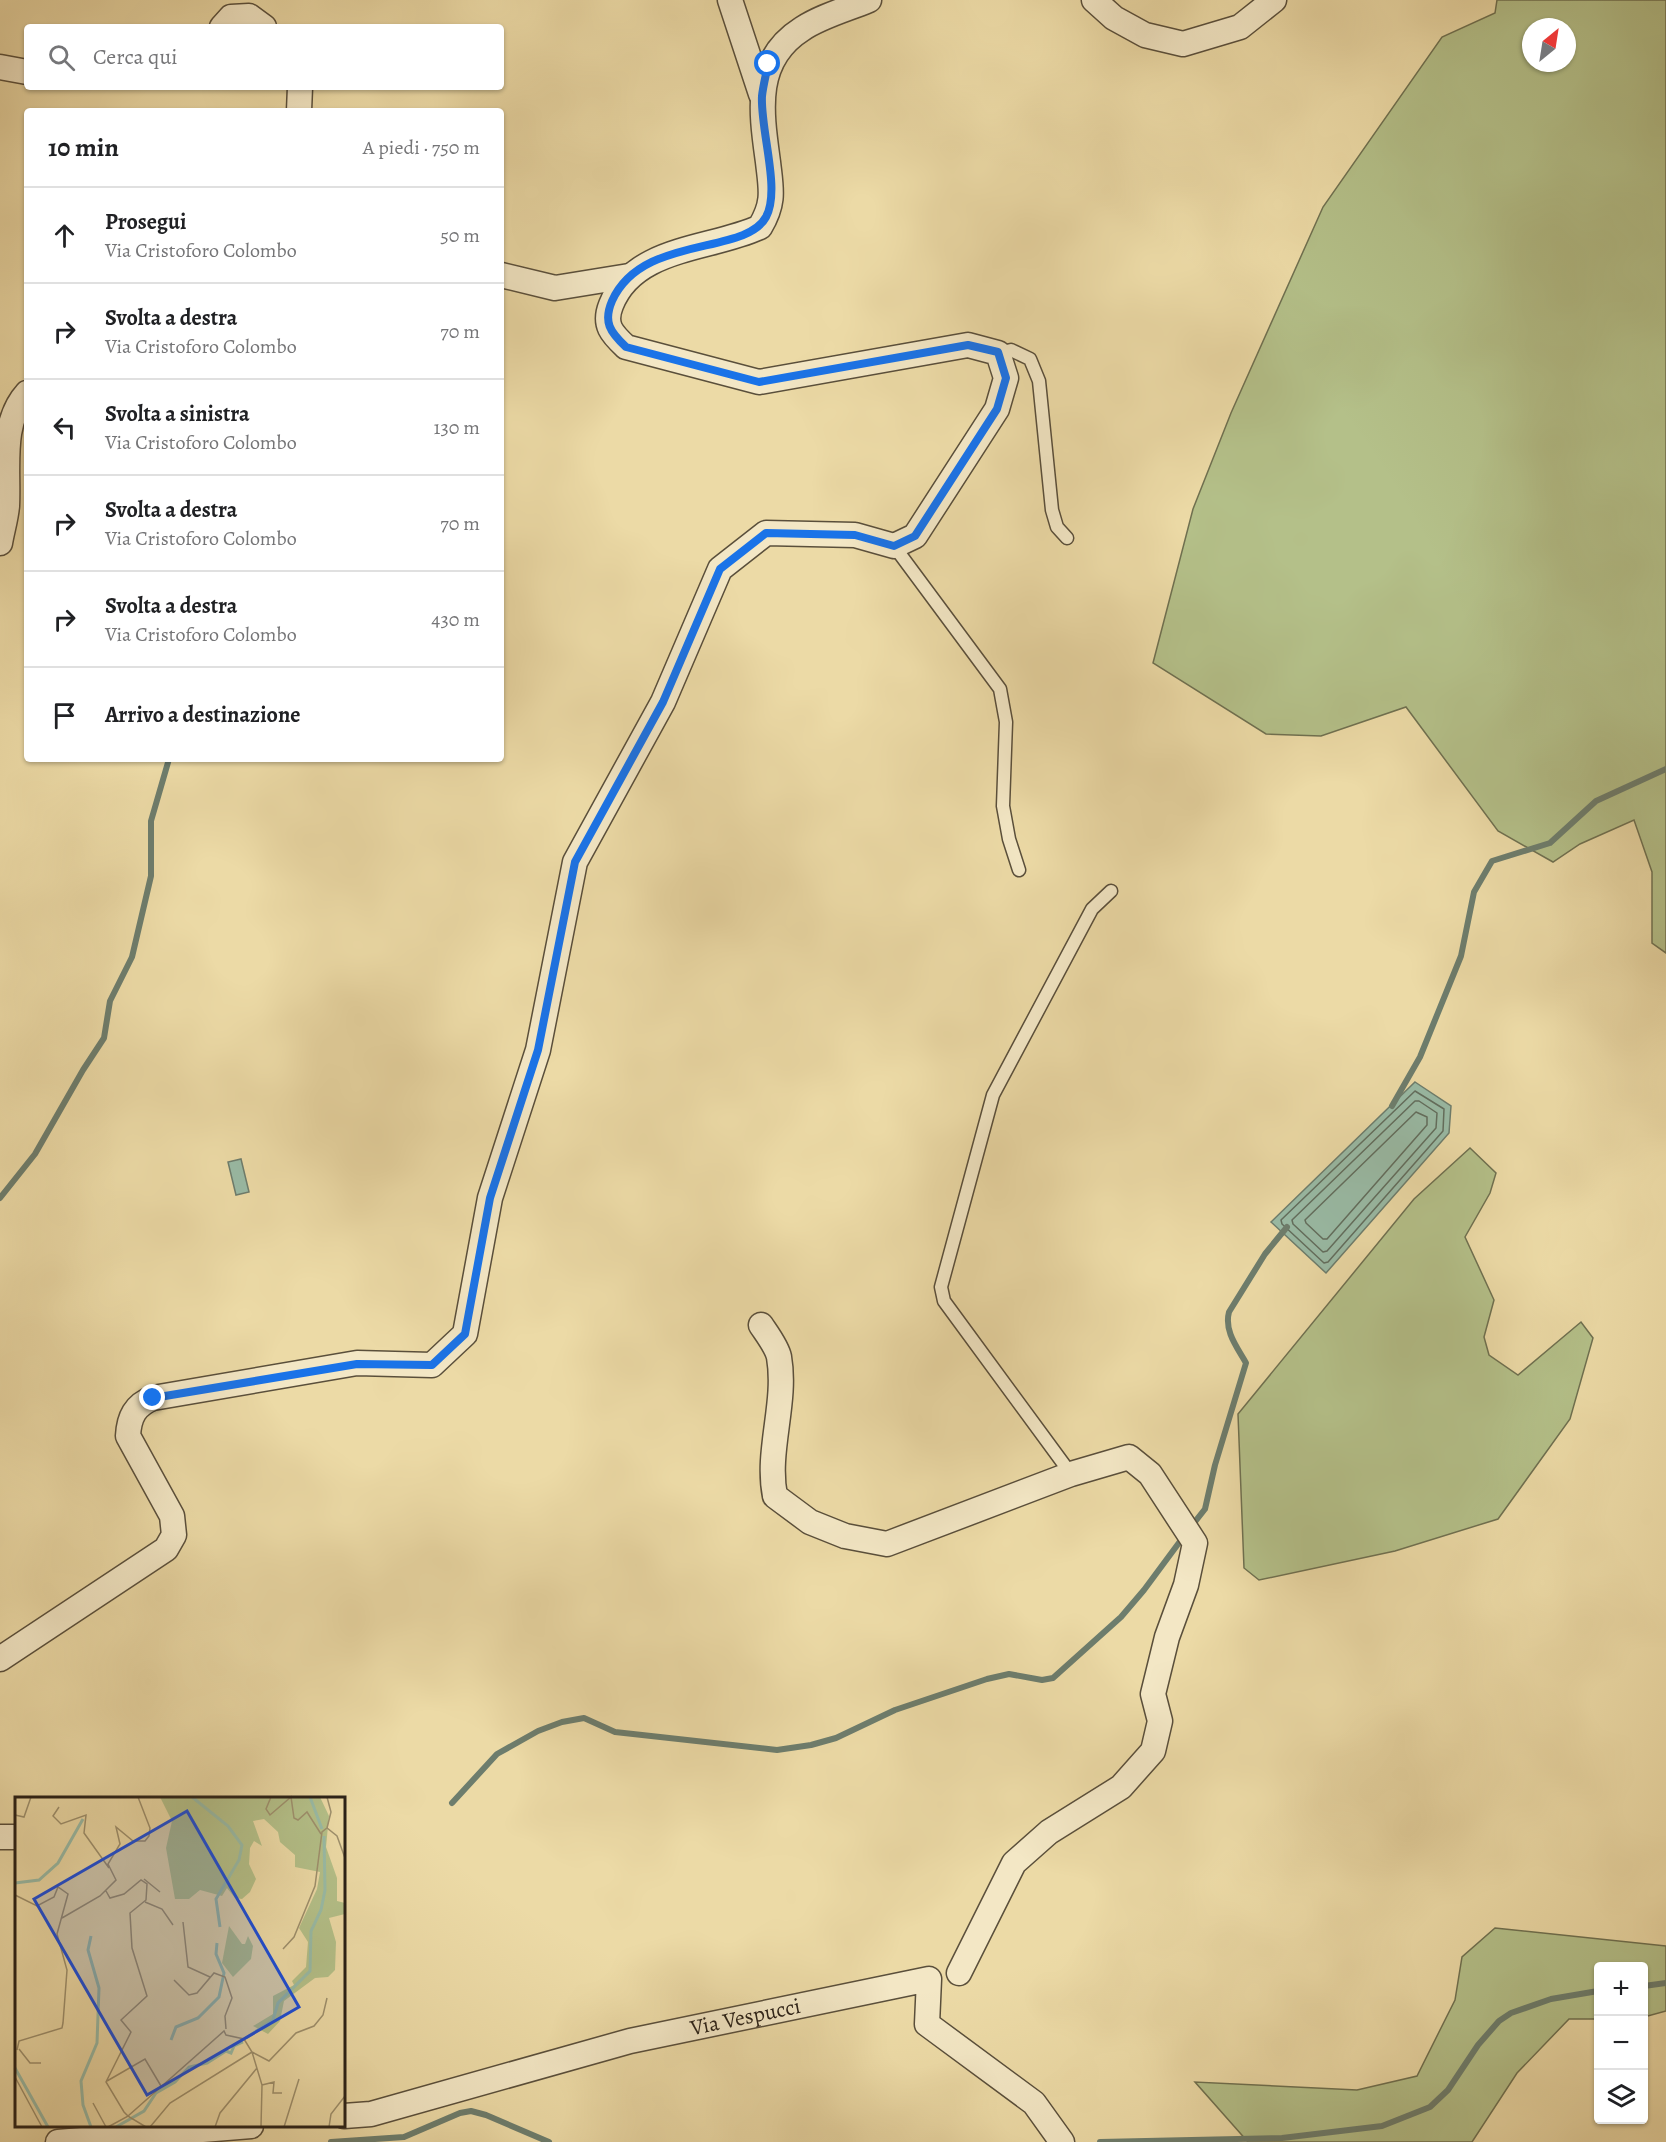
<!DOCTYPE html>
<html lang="it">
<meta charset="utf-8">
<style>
body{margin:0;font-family:Alegreya,serif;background:#f6f6f6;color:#202124}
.controls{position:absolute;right:18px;bottom:18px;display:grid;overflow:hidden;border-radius:6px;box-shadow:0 2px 4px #0004}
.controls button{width:54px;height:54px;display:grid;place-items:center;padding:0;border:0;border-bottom:2px solid #e0e0e0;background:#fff;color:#202124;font:30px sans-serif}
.compass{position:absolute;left:1522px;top:18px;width:54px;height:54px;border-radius:50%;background:#fff;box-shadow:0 2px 4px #0004;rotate:30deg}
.stop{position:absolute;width:18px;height:18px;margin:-14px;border:4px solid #1a73e8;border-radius:50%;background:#fff}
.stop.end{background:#1a73e8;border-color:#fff;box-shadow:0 2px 6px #0008}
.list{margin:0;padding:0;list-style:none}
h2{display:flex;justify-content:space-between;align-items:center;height:78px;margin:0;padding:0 24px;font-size:26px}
h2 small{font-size:20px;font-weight:400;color:#757577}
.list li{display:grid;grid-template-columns:39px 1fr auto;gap:18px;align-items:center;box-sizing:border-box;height:96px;padding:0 24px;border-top:2px solid #e0e0e0}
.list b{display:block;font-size:22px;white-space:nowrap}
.list p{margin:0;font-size:20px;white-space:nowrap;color:#757577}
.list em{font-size:20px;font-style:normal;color:#757577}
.icon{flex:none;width:33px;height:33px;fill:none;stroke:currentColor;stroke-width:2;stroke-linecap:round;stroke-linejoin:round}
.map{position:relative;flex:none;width:1666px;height:2142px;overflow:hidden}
.search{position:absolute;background:#fff;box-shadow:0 2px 4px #0004;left:24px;top:24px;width:480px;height:66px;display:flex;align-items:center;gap:15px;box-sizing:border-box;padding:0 21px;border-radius:6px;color:#757577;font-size:22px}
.panel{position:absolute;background:#fff;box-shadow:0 2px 4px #0004;left:24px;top:108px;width:480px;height:654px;border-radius:6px}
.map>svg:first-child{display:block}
.green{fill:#b4c089;stroke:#6f7050;stroke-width:1.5;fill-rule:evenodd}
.water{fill:#99bba6;stroke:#6d7d6d;stroke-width:1.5}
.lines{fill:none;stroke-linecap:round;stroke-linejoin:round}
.shore{stroke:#626e5e;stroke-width:1.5}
.stream{stroke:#6d7d6d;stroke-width:6}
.lane-casing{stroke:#5a4f3b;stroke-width:15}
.street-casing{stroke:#5a4f3b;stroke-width:27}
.lane{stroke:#f3e7c5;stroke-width:12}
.street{stroke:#f3e7c5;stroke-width:24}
.route{stroke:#1a73e8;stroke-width:8}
.labels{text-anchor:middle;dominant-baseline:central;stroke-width:5;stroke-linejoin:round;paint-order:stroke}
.street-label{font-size:22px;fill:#2a2117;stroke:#f3e7c5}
.inset-river{fill:none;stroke:#99bba6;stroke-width:3}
.inset-road{fill:none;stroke:#9e906d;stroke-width:1.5}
.view{fill:#1d4ed8;fill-opacity:0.15;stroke:#1d4ed8;stroke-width:3}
.inset-edge{fill:none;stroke:#2a2117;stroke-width:3}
</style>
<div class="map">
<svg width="1666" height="2142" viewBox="0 0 1666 2142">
<rect width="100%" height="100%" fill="#ecdaa6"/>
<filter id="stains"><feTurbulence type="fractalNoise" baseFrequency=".00333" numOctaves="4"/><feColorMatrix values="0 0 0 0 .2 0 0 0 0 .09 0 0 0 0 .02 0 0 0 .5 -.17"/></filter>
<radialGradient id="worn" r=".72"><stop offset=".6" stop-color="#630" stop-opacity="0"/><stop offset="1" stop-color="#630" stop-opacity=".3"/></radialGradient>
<path class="green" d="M1497 0H1666V953L1652 943V872L1634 820 1580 844 1553 862 1498 831 1406 707 1321 736 1266 734 1153 663 1193 509 1231 413 1323 207 1442 37 1495 13ZM1531 27H1567V63H1531Z
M1470 1148 1496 1173 1490 1193 1465 1237 1494 1300 1484 1337 1489 1355 1518 1375 1581 1322 1593 1338 1570 1419 1498 1519 1395 1551 1259 1580 1244 1568 1238 1414 1414 1199Z
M1495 1928 1666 1946V2011L1644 2017V1966H1598V2019H1569L1517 2073 1472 2142H1248L1195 2082 1357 2090 1417 2076 1455 2000 1462 1957Z"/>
<path class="water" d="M1415 1082 1451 1106 1449 1133 1326 1273 1271 1222Z
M241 1159 249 1192 236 1195 228 1162Z"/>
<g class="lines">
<path class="shore" d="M1415 1091 1444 1109 1443 1131 1328 1262 1324 1263 1282 1224 1281 1220Z
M1419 1101 1437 1113 1436 1128 1327 1251 1323 1252 1293 1224 1292 1220 1415 1101Z
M1416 1112 1427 1117V1125L1327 1239H1323L1306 1223 1305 1220Z"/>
<path class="stream" d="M1392 1106 1420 1057 1461 956 1474 892 1492 861 1550 843 1596 801 1666 769
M0 1198 35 1154 83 1070 104 1038 110 1001 132 957 151 876V821L169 759
M1190 1528 1205 1509 1215 1465 1246 1363C1237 1347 1224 1331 1229 1312L1265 1254 1287 1227
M452 1803 497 1754 538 1731 562 1722 584 1718 615 1732 777 1750 811 1745 836 1738 895 1710 987 1679 1009 1674 1042 1680 1053 1678 1121 1617 1144 1590 1184 1536
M1644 1986 1666 1983
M331 2142 404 2137 460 2113 471 2111 486 2115 549 2142
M1100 2142 1282 2138 1382 2126 1430 2107 1448 2090 1478 2045 1499 2021 1511 2013 1551 1999 1598 1991"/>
<defs>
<path id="lane" d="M998 353 1011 350 1030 359 1039 381 1052 510 1057 527 1067 538
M894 546 1000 689 1006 722 1003 806 1009 839 1019 870
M1071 1474 944 1301 941 1287 993 1095 1092 909 1111 891"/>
<g id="street">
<path d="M730 0 761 94"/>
<path d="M1094 0 1114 18 1145 35 1183 44 1240 27 1274 0"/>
<path d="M222 27 231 17 249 16 264 27"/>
<path d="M0 67 27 72"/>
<path d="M299 111 300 87"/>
<path d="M501 275 555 288 629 276"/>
<path d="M0 543C2 531 6 518 7 506 9 468 0 423 27 393"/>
<path d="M761 1325C767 1334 777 1347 779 1357 787 1403 766 1451 775 1496L810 1522 845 1536 887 1544 1071 1474 1129 1457 1150 1474 1195 1543 1186 1585 1167 1637 1153 1694 1160 1721 1153 1751 1121 1787 1049 1832 1014 1863 959 1973"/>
<path d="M0 1659 166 1549 174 1535 172 1516 128 1436C129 1417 135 1405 153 1398L357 1363 432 1365 465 1334 490 1198 538 1050 575 862 663 702 720 569 766 533 855 535 894 546 915 536 997 409 1006 378 998 353 968 345 759 382 626 347C612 334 603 325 611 305 634 246 711 250 760 227 775 202 771 189 768 162 761 111 753 60 802 29 821 16 848 9 869 0"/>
<path d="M0 1837H16"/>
<path id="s1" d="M344 2116 371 2114 630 2041 929 1979 927 2024 1034 2103 1062 2142"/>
<path d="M58 2142 251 2126"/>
</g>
</defs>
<use href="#lane" class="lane-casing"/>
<use href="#street" class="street-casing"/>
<use href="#lane" class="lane"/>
<use href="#street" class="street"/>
</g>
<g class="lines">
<path class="route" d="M153 1398 357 1364 432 1365 465 1334 490 1198 538 1050 575 862 663 702 720 569 766 533 855 535 894 546 915 536 997 409 1006 378 998 352 968 345 759 382 626 347C610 332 603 322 612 301 642 234 745 256 766 217 781 190 760 129 762 96 763 86 766 75 768 64"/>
</g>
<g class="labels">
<g class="street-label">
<text stroke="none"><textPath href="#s1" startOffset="414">Via Vespucci</textPath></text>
</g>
</g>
<g transform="translate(15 1797)">
<rect width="330" height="330" fill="#ecdaa6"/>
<path d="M145 0H305L314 19 311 50 322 81V104L330 106V117L314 121 321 145 320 173 313 180 300 181 269 204 265 224 253 237 238 229 258 217V199L279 188 277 184 291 170 293 145 284 131 302 92 305 75 280 70V58L265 45 263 35 249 22 238 24 247 49 239 44 235 51 234 67 241 82 235 95 227 102 220 101 212 91 207 99 185 93 174 102H160L151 51 157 24ZM214 129 227 147H230L233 139 238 149 236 162 218 180 207 166Z" fill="#b4c089"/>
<path class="inset-river" d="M177 0 213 29 227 48 224 63 201 102 205 130M295 0 307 32M0 86 24 83 43 66 68 22M76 139 73 153 84 191 82 246 66 284 68 308 76 330M231 241 258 223 263 206 295 174 296 134 306 113 310 93 309 39M156 243 161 230 183 221 204 200 209 176 201 157 202 146M0 271 33 330M101 330 129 314 141 296 160 285 174 270 192 266 211 254 216 256 219 249 228 245"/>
<path class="inset-road" d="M256 0 251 12 255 18 276 0 279 21 283 23 292 15 306 37M44 10 38 19 46 27 71 18 69 36 94 71M0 18 9 20 16 0M312 31 316 15 312 0M129 82 145 95M91 94 95 101 109 97 126 83 132 87 131 103 115 116 117 151 132 199 106 223 116 235 91 285 109 315 113 319 209 234 211 238 229 242 237 255 247 288 246 330M0 98 22 109 39 100 43 90 53 97 42 137 52 173 48 226 47 231 4 244 2 253M130 105 147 112 158 128M47 121 85 99 101 83 93 67 105 47 101 30 118 44H130L134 39 135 31 123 0M168 125 173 170 195 180M268 152 279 140 300 89 307 35 312 31 322 39 330 61M159 183 174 198 182 196 199 176 210 180 217 201 210 219 211 232M4 252 15 266H26M237 255 254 264 281 236 299 229 308 218 312 201M0 280 27 330M92 284 130 262 146 289M247 288 259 285 258 296H267M78 306 91 330M93 330 113 319 131 330M135 330 155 306 237 255M200 330 205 316 242 271M269 330 284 282M314 330 316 317 330 299"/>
<path class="view" d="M172 14 284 210 132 298 19 102Z"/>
<rect width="330" height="330" class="inset-edge"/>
</g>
<rect width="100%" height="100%" filter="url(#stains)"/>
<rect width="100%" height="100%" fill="url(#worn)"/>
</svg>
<div class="controls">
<button>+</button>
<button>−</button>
<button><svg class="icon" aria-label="layers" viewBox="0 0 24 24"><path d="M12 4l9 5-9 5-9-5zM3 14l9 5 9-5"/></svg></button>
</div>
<svg class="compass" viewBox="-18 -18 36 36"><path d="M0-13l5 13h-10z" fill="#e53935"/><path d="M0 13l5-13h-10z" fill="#757577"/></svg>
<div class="stop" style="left:768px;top:64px"></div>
<div class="stop end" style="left:153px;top:1398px"></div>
<div class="search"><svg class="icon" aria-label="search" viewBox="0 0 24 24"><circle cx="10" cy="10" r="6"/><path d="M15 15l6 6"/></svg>Cerca qui</div>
<section class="panel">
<h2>10 min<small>A piedi · 750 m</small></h2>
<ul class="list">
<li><svg class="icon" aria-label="ahead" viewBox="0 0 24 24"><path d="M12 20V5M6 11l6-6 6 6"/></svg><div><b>Prosegui</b><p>Via Cristoforo Colombo</p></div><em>50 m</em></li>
<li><svg class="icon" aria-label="right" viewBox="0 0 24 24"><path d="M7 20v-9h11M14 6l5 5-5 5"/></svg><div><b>Svolta a destra</b><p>Via Cristoforo Colombo</p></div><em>70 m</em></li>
<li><svg class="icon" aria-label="left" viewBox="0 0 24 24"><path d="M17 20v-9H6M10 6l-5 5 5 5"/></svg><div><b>Svolta a sinistra</b><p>Via Cristoforo Colombo</p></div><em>130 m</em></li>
<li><svg class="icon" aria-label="right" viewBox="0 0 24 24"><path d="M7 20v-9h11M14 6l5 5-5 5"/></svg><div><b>Svolta a destra</b><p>Via Cristoforo Colombo</p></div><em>70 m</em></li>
<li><svg class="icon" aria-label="right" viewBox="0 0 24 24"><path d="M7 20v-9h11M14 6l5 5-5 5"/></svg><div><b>Svolta a destra</b><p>Via Cristoforo Colombo</p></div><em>430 m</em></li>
<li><svg class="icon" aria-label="arrive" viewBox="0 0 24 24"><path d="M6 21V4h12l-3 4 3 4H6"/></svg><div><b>Arrivo a destinazione</b></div></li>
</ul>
</section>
</div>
